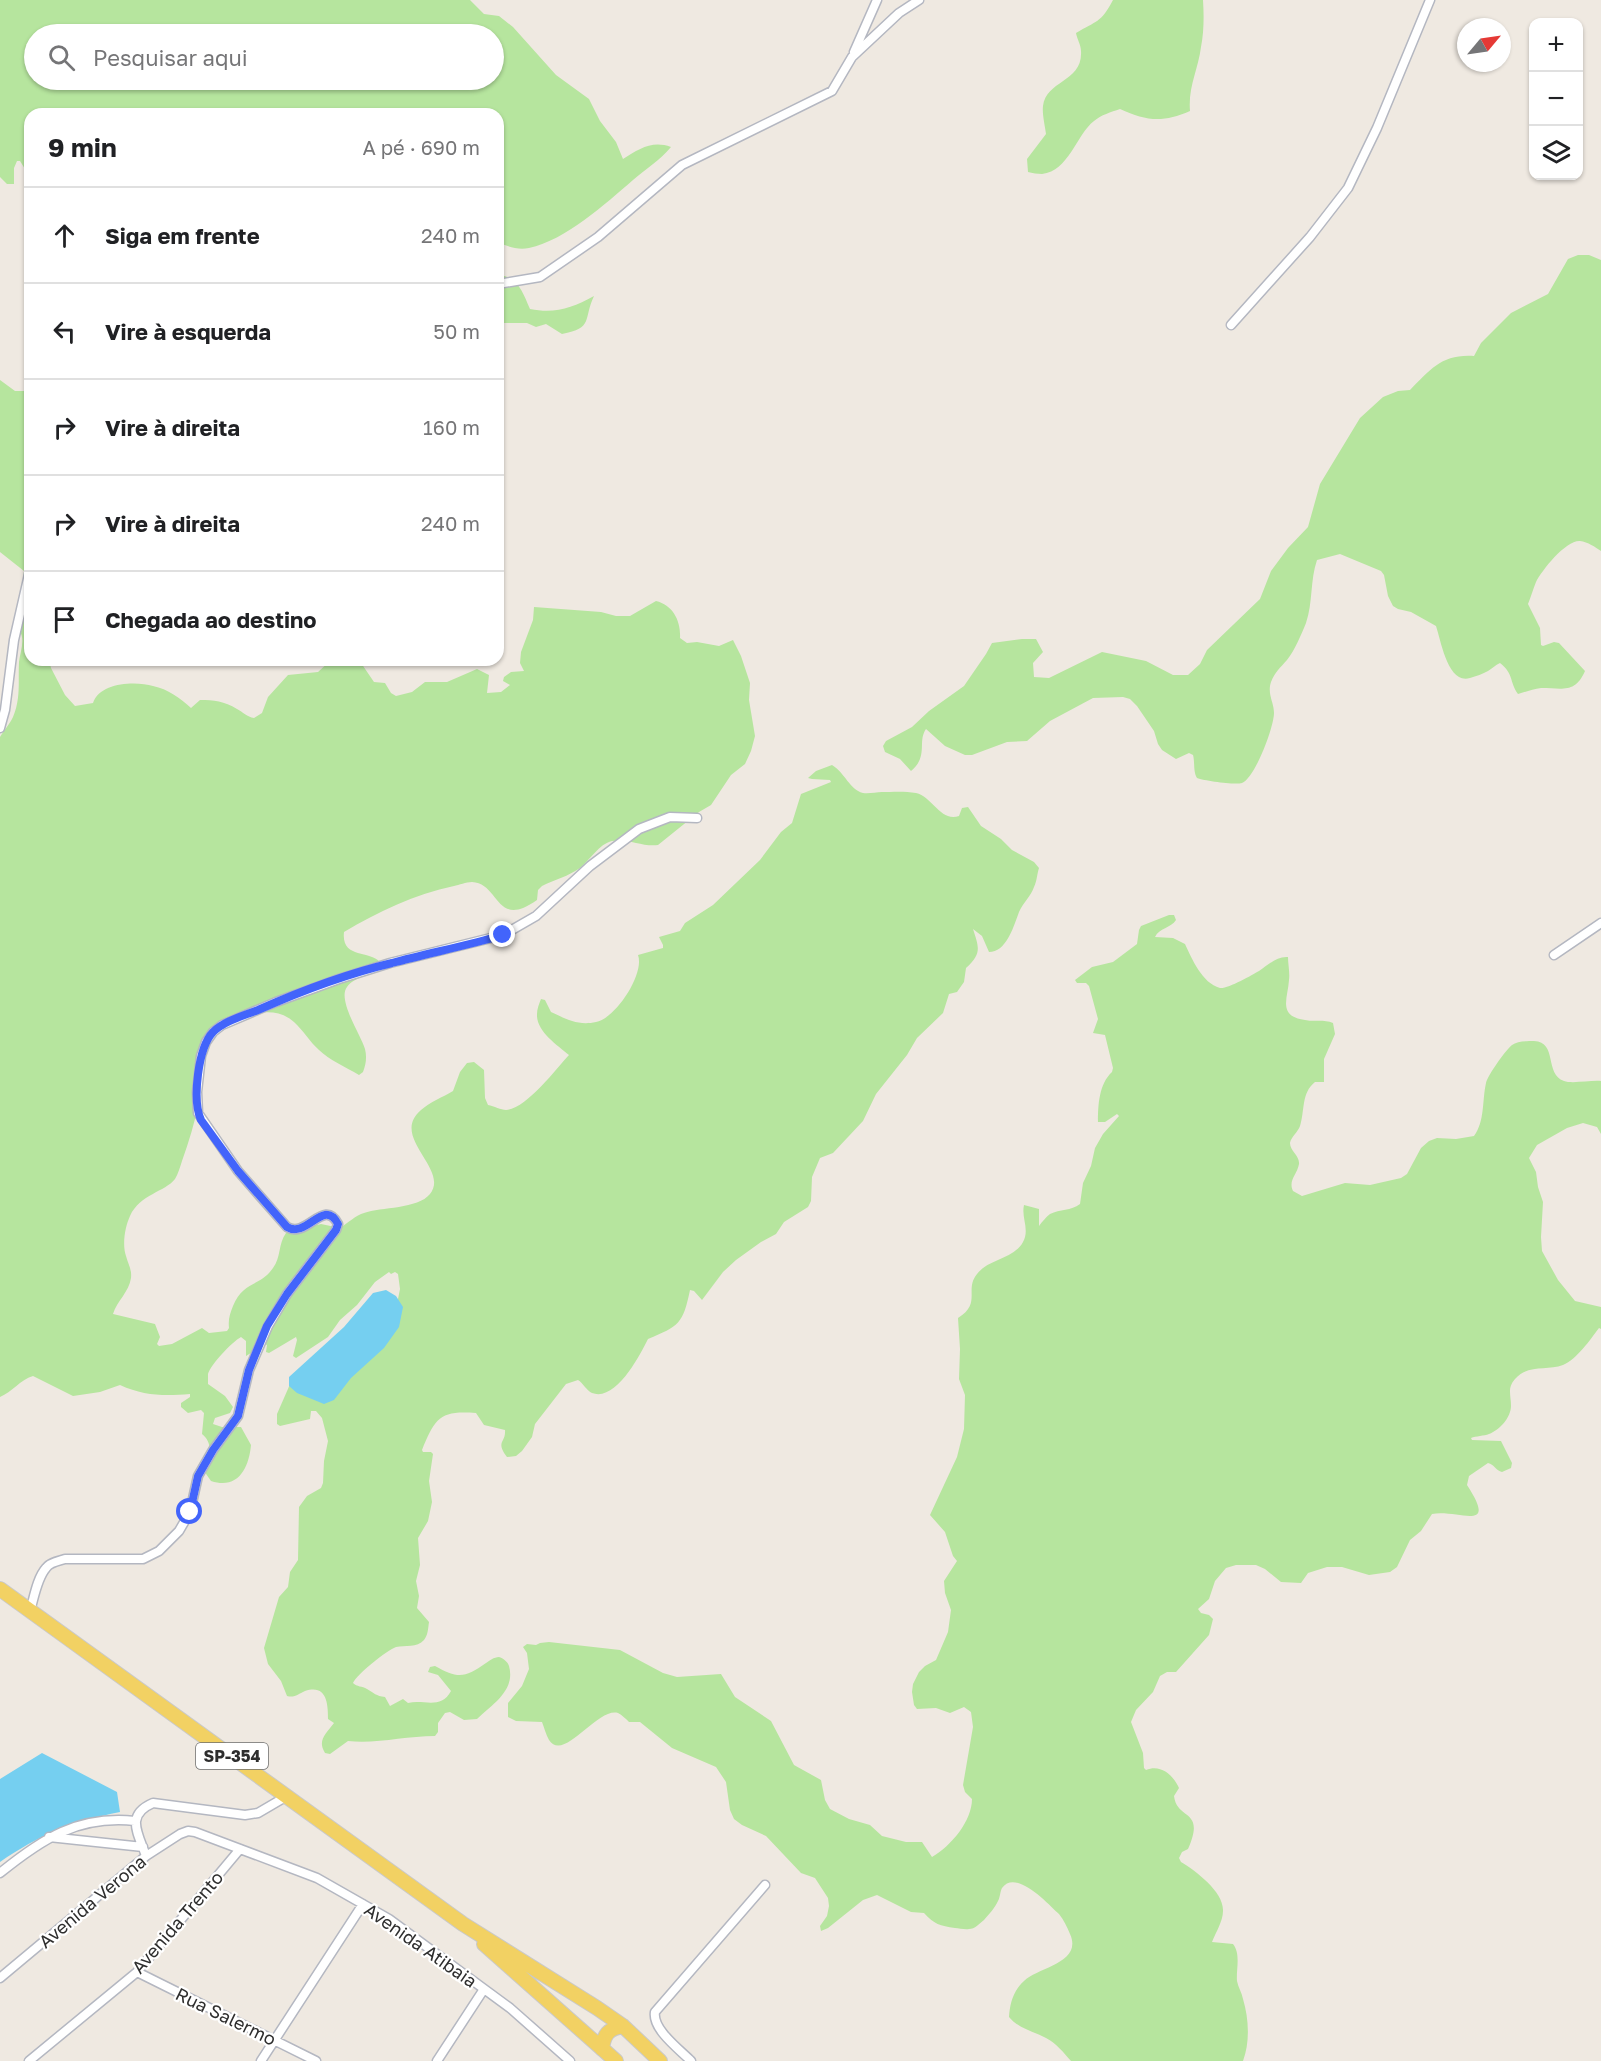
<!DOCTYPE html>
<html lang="pt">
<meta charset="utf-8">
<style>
body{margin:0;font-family:"Golos Text",sans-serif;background:#f2f2f2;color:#202124}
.controls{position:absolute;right:18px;top:18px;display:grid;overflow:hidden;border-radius:12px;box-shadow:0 2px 4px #0004}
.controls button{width:54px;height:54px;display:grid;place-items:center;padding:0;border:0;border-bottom:2px solid #e0e0e0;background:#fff;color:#202124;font:30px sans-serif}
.compass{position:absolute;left:1457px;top:18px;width:54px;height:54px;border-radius:50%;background:#fff;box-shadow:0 2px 4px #0004;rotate:61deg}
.stop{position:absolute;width:18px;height:18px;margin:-14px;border:4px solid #4264fb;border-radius:50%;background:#fff}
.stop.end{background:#4264fb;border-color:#fff;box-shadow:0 2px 6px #0008}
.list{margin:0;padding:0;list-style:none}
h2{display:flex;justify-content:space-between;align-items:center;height:78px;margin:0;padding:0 24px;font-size:26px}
h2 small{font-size:20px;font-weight:400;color:#757577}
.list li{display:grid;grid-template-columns:39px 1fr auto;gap:18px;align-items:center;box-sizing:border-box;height:96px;padding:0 24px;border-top:2px solid #e0e0e0}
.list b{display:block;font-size:22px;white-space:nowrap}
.list em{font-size:20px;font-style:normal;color:#757577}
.icon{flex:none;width:33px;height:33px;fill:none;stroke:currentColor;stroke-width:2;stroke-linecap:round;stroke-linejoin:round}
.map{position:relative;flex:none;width:1601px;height:2061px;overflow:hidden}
.search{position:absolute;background:#fff;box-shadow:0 2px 4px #0004;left:24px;top:24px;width:480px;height:66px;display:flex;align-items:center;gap:15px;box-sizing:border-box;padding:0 21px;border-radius:33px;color:#757577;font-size:22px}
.panel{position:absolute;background:#fff;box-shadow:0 2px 4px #0004;left:24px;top:108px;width:480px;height:558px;border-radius:18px}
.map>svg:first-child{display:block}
.green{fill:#b6e59e;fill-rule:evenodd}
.water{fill:#75cff0}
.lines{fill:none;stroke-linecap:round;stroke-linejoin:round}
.minor-casing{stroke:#b4b7c1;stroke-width:11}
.primary-casing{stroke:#c9c9c9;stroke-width:16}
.minor{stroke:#fff;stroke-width:8}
.primary{stroke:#f2d163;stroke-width:14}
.route{stroke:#4264fb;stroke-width:8}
.labels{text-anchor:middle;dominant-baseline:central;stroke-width:4.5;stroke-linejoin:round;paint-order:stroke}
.shield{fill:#fff;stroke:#6d6d6d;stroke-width:1.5}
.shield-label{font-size:16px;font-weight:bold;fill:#2e2e2e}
.street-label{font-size:18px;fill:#2e2e2e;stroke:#fff}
</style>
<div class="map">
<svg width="1601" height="2061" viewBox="0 0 1601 2061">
<rect width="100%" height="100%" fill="#efe9e1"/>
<path class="green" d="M0 0H470L484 14 499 16 513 27 556 75 589 99 600 121 616 142 623 159C639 149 652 140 671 147 659 161 647 168 633 180 605 204 566 240 529 248 518 250 508 247 498 242V114H30V177L20 161H17L14 168V184H7L0 177ZM34 34H494V80H34Z
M1113 0H1203C1204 15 1204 32 1201 47 1198 70 1188 87 1190 111 1163 123 1146 121 1120 109 1111 112 1101 115 1094 121 1076 135 1069 171 1042 174 1038 174 1032 173 1028 172L1027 159 1046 134C1045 126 1042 114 1043 106 1046 80 1083 82 1081 51 1081 45 1077 39 1076 33 1096 21 1101 23 1113 0Z
M1578 255H1589L1601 260V551C1595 547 1588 542 1580 541 1566 540 1542 570 1536 582 1533 589 1531 597 1528 604L1540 628 1541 645 1543 646 1554 642 1559 643 1585 671C1575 694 1562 688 1541 688 1533 689 1525 692 1518 694 1509 681 1514 674 1500 663 1495 665 1493 668 1488 671 1483 674 1476 676 1470 678 1448 685 1441 641 1436 626L1411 612 1398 609 1393 606 1388 596 1384 575 1381 571 1340 554 1317 560C1310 580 1313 603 1306 623 1301 635 1295 650 1287 660 1280 668 1275 672 1271 682 1267 694 1274 702 1274 713 1274 727 1255 778 1242 783 1235 785 1205 781 1197 778 1193 772 1195 762 1193 755L1189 753 1176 759 1162 750 1158 744 1154 731 1137 706 1130 699 1123 697 1093 698 1050 721 1027 741 1007 742 972 755H965L945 746 926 729C917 742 929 756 911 771L900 759 885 752 883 746 886 741 912 727 929 711 964 686 986 654 992 643 1022 639H1036L1043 652 1033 663 1034 677 1049 678 1102 652 1146 661 1173 675H1188L1200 664 1207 650 1260 599 1271 571 1288 548 1308 527 1320 484 1360 418 1383 397 1398 391 1410 390C1431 369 1442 354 1474 356L1481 343 1511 313 1548 294 1568 259Z
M498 275C518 276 523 293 530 309 555 314 572 308 594 296 583 319 594 328 562 334L546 324 536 327 527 323H498Z
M0 380 15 391H30V660H56L50 664 51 668 65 695 75 706 93 703C100 682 136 681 153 686 168 689 180 698 191 708L200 700C214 700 224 701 237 709 243 712 247 717 254 718L262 713 268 697 288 675 318 672 331 660H359L374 682 385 683 391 693 396 696 412 692 425 682H447L477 669 489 675 487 693 501 692 510 685 503 681 504 677 511 672 524 671 520 663 521 652 533 620 534 607 601 612 616 616H630L656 601C673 605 681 621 680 638L687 643 697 642 719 646 733 640 741 656 750 683 749 700 755 736 751 751 745 764 731 775 711 805 699 812 658 845C642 847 628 838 612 841 599 844 590 860 580 868 569 876 554 880 542 886L538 890 537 900C495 930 500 883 472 882 466 882 459 885 454 886 415 894 378 912 344 932 341 959 369 950 380 962 372 976 355 976 347 987 337 1000 361 1035 365 1049 367 1057 366 1064 363 1072L359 1075C346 1067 329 1060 319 1050 310 1042 303 1030 294 1022 268 999 227 1022 206 1041 205 1082 196 1123 182 1161 180 1167 178 1174 175 1179 165 1192 140 1194 130 1216 125 1227 122 1244 126 1256 128 1264 132 1269 131 1278 129 1292 117 1301 113 1314L155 1324 160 1337 157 1344 159 1346 172 1344 202 1328 209 1333 227 1331 229 1328C228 1319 230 1314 233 1306 243 1281 260 1287 273 1268 281 1258 278 1244 286 1233L321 1224 340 1228C348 1223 356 1215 364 1213 381 1207 418 1209 430 1194 450 1169 389 1137 421 1110 430 1102 443 1097 453 1091L460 1072 467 1063 474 1062 484 1070 485 1098 488 1105C494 1106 501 1110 506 1110 526 1109 556 1069 569 1055 557 1045 536 1031 537 1014 537 1009 539 1004 541 999L545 1000 551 1012C566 1019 578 1026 596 1022 615 1019 645 974 638 955L663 948V945L659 937 680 931 685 923 713 905 760 860 781 832 792 823 801 794 831 782 830 780 812 779 808 778 816 771 832 765C846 774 849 789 863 793 869 794 876 792 882 792 892 792 905 791 916 793 933 797 940 822 959 816L962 808 968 807 981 826 1001 839 1012 850 1034 862 1039 868C1037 874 1037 881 1034 887 1031 896 1023 903 1019 912 1014 925 1007 952 989 952L982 936 973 929C979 948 982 953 966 968L964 982 957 992 949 994 943 1013 917 1038 907 1055 876 1094 863 1121 833 1153 820 1158 812 1177 811 1201 808 1207 784 1222 776 1234 761 1242 736 1260 723 1272 702 1300 694 1291 690 1290C683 1324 679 1326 648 1339 640 1355 616 1402 592 1393 587 1391 583 1383 578 1380L566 1384 535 1424 532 1437 522 1451 516 1456 507 1457C495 1441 506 1443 505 1430L484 1425 476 1413C440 1410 435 1418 422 1450L423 1452H431L433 1454 429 1481 432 1502 428 1521 418 1538 420 1565 416 1581 419 1596 417 1608 429 1622C428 1629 428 1635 424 1640 417 1648 405 1645 396 1647 386 1651 357 1674 353 1683 357 1687 362 1686 367 1689 374 1693 376 1696 385 1697L390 1706 403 1699 408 1703C424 1699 441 1710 451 1691L438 1675 428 1672 430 1667 435 1666C458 1679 465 1678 486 1663 489 1661 494 1657 499 1657 503 1658 508 1662 509 1666 516 1691 491 1705 477 1719L464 1720 450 1712 445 1713 438 1723V1732L435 1736C405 1736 377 1744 348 1741L330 1754 325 1753C317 1740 326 1734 334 1723L328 1719C328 1704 327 1684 305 1691 298 1694 295 1698 287 1696L281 1681 268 1664 264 1648 279 1597 288 1587 290 1572 298 1560 299 1507 307 1496 321 1488 323 1483 324 1461 328 1441 322 1418 316 1411H311L310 1419 280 1426 277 1424V1414L291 1382 397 1304 400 1289 398 1274 395 1272 391 1274 389 1272 375 1282 357 1305 340 1320 328 1337 296 1358 293 1356 297 1340 296 1337 269 1353 266 1352 267 1345 265 1344 246 1356V1341L241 1337C232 1342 211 1364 208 1374 208 1376 208 1381 208 1384L225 1396 233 1407 230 1413 215 1418 213 1424 222 1427H241L251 1445C249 1468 238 1490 211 1481L204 1471C208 1456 215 1445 202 1434L204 1413 201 1410 188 1413 181 1407V1403L190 1397V1394C164 1396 144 1396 120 1385L100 1392 73 1396 33 1376C20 1380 12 1392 0 1397V737C4 730 10 724 13 717 21 698 18 681 19 662 20 652 26 639 19 630L24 571 0 552Z
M1169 915H1174L1176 920C1171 928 1159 928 1155 937L1173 938 1185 944C1192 959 1202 983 1220 988 1228 989 1252 975 1259 971 1268 965 1277 956 1288 957 1288 964 1290 973 1289 980 1288 998 1277 1016 1305 1020 1314 1022 1324 1019 1333 1023L1335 1034 1324 1059V1082H1315C1301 1093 1305 1111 1300 1126 1298 1132 1291 1137 1290 1143 1290 1151 1300 1156 1299 1164 1297 1175 1288 1180 1293 1191L1302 1196 1345 1183 1370 1185 1401 1178 1407 1174 1421 1148 1429 1141 1437 1138 1456 1139 1474 1136C1485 1121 1482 1101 1486 1083 1488 1075 1505 1051 1512 1045 1517 1041 1527 1041 1534 1041 1558 1042 1544 1074 1564 1081 1572 1084 1591 1080 1601 1081V1134L1597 1127 1583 1123 1567 1128 1537 1145 1529 1158 1536 1172 1538 1187 1543 1202 1541 1237 1542 1251 1558 1280 1575 1301 1601 1307V1329L1599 1328C1590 1340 1577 1359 1563 1365 1547 1371 1528 1364 1515 1379 1507 1388 1511 1395 1511 1406 1511 1417 1500 1430 1489 1434 1484 1436 1476 1436 1471 1438L1472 1440 1501 1441 1512 1463 1511 1468 1502 1472C1496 1471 1494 1464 1488 1463L1469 1476 1467 1485C1499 1534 1458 1509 1432 1514L1421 1531 1410 1540 1397 1567 1390 1572 1369 1575 1342 1567H1327L1308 1573 1301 1583 1281 1582 1265 1569 1256 1565H1236L1226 1568 1215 1581 1209 1599 1198 1609 1201 1613 1209 1615 1213 1619 1209 1635 1176 1672H1167L1160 1676 1153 1692 1136 1710 1131 1722 1143 1753 1144 1768 1146 1770C1161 1764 1173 1775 1179 1788L1174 1796C1177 1821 1206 1808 1188 1849L1182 1852 1179 1858 1181 1862C1196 1871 1224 1892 1223 1911 1223 1921 1216 1932 1212 1942L1233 1944C1241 1954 1236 1969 1237 1981 1238 1987 1242 1993 1243 1999 1249 2019 1250 2042 1243 2061H1071C1063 2052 1057 2044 1046 2038 1033 2031 1019 2029 1009 2017 1010 2003 1013 1991 1024 1981 1038 1967 1083 1963 1070 1934 1067 1927 1064 1920 1059 1914 1049 1905 1016 1868 1002 1888 1000 1892 1000 1898 998 1901 995 1908 989 1914 984 1920 979 1924 975 1929 969 1929 965 1930 959 1928 955 1928 940 1926 934 1924 924 1913L911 1912 877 1895 863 1900 828 1928 821 1931 820 1926 827 1916 829 1906 828 1898 815 1878 801 1873 766 1836 742 1825 734 1819 730 1810 726 1782 716 1767 672 1748 640 1722H629C626 1719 622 1715 618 1713 597 1707 564 1763 549 1740 546 1735 544 1727 542 1722L516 1721 508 1717V1703L522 1686 529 1669 527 1653 523 1647 527 1644 536 1645 540 1643 549 1642 620 1650 663 1673 677 1677 721 1674 735 1697 771 1721 794 1765 821 1780 825 1800 830 1809 849 1819 870 1825 882 1836 906 1842H922L932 1857C951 1846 972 1821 972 1799L965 1792 963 1785 973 1727 971 1712 964 1707 950 1713 936 1708 917 1709 914 1705 912 1692 913 1684 919 1672 925 1666 936 1660 948 1632 951 1610 945 1593 944 1581 957 1561 953 1556 945 1532 930 1515 957 1457 964 1429 965 1395 959 1379 960 1349 958 1318C982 1303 964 1290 977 1274 988 1259 1014 1259 1023 1242 1030 1229 1021 1218 1024 1205L1039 1209V1226C1042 1222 1046 1217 1050 1214 1060 1209 1071 1211 1080 1204L1083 1183 1091 1166 1095 1148 1103 1134 1119 1116 1117 1114 1105 1122H1098C1098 1105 1099 1084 1112 1072L1113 1068 1105 1035 1093 1033 1098 1019 1089 986 1086 983H1077L1075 980 1092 967 1113 962 1137 944 1139 930 1141 926Z"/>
<path class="water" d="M386 1290 396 1296 403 1307 399 1327 384 1348 351 1378 334 1400 324 1404 297 1393 289 1386V1377L344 1327 373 1293Z
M42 1753 117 1792 120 1812C73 1821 39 1835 0 1862V1779Z"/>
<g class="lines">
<defs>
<path id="minor" d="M854 52 877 0
M498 284 540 277 598 237 682 165 832 91 852 57 899 13 919 0
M1231 325 1310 237 1348 188 1377 128 1430 0
M0 728 5 710 14 640 30 570
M1554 955 1601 923
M30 1611C34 1598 37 1578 46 1568 50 1562 59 1561 65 1559H143L159 1551 179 1531 190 1512 198 1476 213 1450 238 1416 249 1370 268 1326 287 1294 336 1230 338 1224C324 1197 307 1239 287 1227L238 1171 198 1113 197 1092 201 1056 206 1042 213 1032 222 1025 276 1002 339 979 390 963 503 935 536 916 590 866 639 829 670 817 697 818
M49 1837 143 1847
M146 1856C138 1833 125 1815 153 1803L245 1815 258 1813 287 1796
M0 1873C42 1839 78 1815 135 1821
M137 1972 316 2061
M0 1978 146 1856 180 1834 188 1831 195 1832 317 1878 389 1919 510 2008 570 2061
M29 2061 137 1972 240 1849
M261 2061 363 1904
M437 2061 484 1989
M691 2061C679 2049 652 2029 655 2012L765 1885"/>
<path id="primary" d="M0 1589 463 1924 597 2008 623 2026 660 2061
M484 1944 616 2061
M602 2049C604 2034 608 2029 623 2026"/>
</defs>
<use href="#minor" class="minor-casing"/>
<use href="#primary" class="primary-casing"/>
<use href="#minor" class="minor"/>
<use href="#primary" class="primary"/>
</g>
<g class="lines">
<path class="route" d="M190 1512 198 1476 213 1450 238 1416 249 1370 267 1326 287 1294 336 1230 338 1224C324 1197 307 1239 287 1227L238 1171 201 1120C192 1100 198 1048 213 1032 224 1021 243 1016 258 1010 301 991 346 974 392 963 429 953 466 946 503 935"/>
</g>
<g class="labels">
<rect class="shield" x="196" y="1743" width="72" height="26" rx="4.5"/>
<g class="shield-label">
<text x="232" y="1756">SP-354</text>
</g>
<g class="street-label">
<text transform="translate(92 1901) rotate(-40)">Avenida Verona</text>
<text transform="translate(177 1922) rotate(-49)">Avenida Trento</text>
<text transform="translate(421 1945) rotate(35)">Avenida Atibaia</text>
<text transform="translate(226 2016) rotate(26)">Rua Salermo</text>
</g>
</g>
</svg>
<div class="controls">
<button>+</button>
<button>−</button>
<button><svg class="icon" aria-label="layers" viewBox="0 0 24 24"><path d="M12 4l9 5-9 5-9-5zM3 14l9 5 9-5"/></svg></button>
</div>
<svg class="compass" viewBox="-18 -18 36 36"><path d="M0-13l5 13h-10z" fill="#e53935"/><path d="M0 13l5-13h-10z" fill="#757577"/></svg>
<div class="stop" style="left:190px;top:1512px"></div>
<div class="stop end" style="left:503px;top:935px"></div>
<div class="search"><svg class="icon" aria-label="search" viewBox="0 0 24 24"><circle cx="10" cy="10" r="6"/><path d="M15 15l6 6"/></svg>Pesquisar aqui</div>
<section class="panel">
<h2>9 min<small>A pé · 690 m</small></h2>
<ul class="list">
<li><svg class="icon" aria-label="ahead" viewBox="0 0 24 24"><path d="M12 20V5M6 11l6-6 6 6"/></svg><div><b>Siga em frente</b></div><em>240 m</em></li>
<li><svg class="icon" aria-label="left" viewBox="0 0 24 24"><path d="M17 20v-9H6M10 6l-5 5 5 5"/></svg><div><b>Vire à esquerda</b></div><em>50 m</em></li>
<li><svg class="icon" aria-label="right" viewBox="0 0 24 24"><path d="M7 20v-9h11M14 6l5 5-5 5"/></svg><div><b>Vire à direita</b></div><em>160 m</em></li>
<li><svg class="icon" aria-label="right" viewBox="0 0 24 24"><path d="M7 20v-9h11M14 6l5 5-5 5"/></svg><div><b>Vire à direita</b></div><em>240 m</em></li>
<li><svg class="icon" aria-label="arrive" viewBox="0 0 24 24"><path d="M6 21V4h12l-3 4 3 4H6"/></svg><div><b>Chegada ao destino</b></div></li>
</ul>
</section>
</div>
